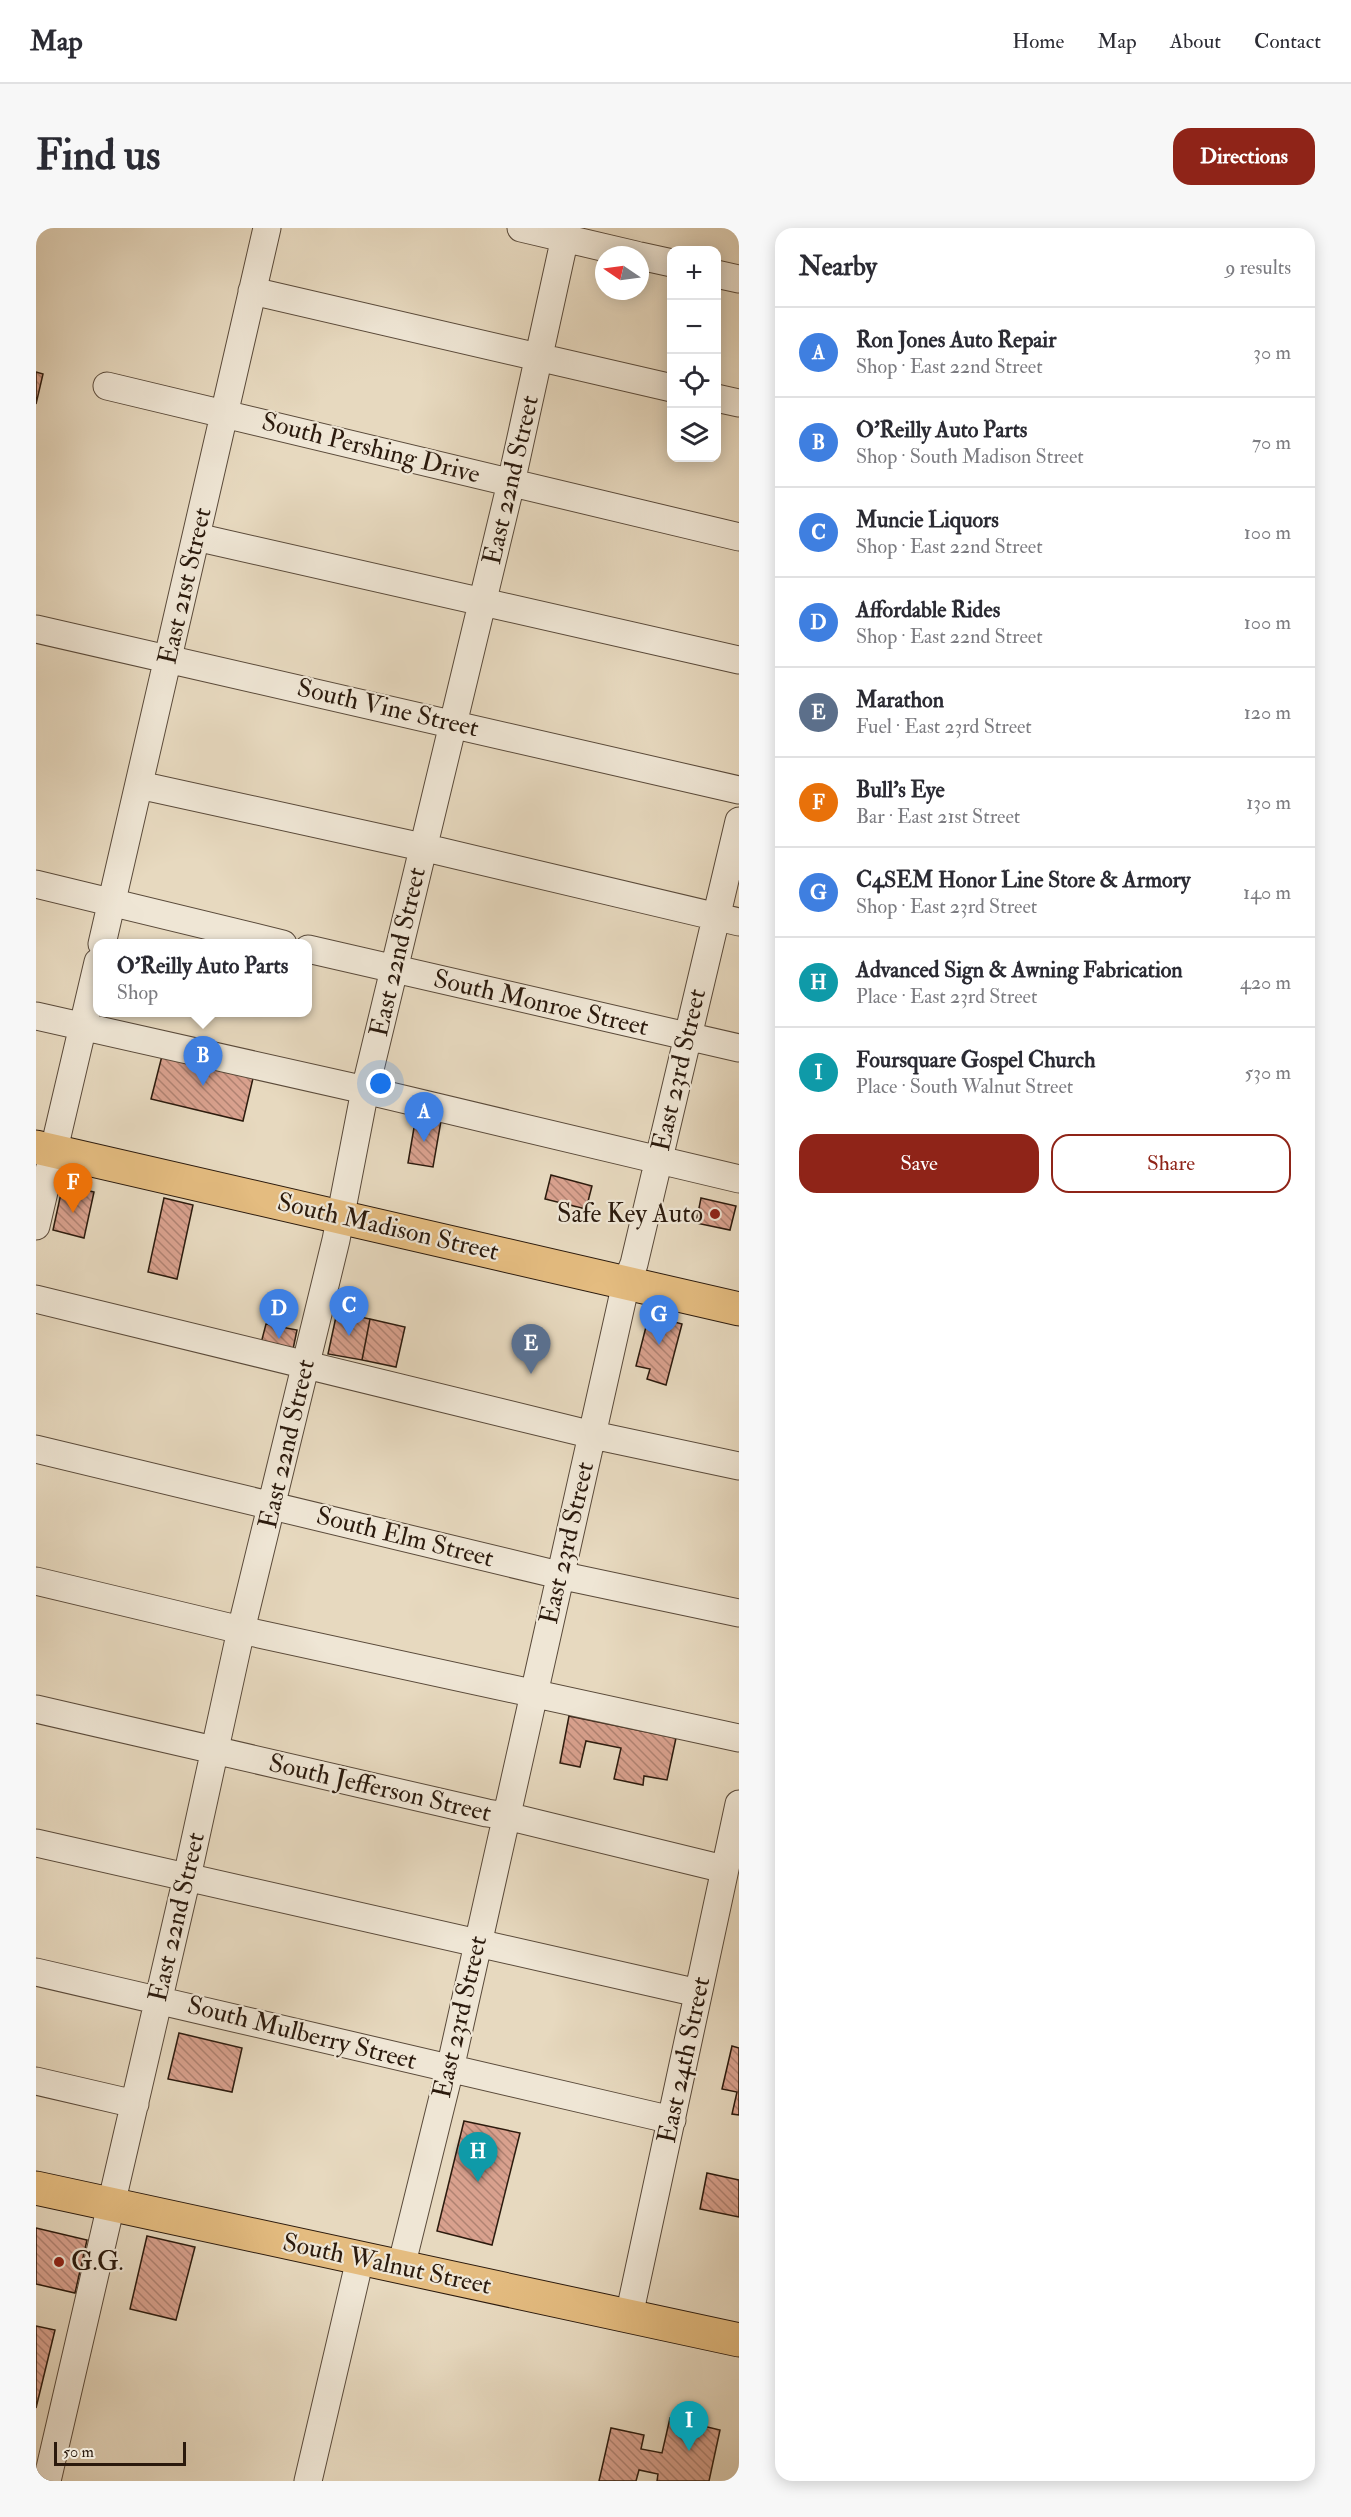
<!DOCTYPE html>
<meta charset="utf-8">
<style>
body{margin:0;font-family:"IM FELL Double Pica",serif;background:#f7f7f7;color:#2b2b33}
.controls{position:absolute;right:18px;top:18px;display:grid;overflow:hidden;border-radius:12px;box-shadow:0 3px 15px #0003}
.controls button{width:54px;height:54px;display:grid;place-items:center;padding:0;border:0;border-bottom:2px solid #e1e1e2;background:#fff;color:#2b2b33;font:30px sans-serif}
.compass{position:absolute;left:559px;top:18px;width:54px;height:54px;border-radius:50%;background:#fff;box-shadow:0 3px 15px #0003;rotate:283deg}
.scale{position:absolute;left:18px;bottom:15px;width:132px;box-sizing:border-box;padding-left:6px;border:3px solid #2b1a0d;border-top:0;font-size:16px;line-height:21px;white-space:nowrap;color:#2b1a0d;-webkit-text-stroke:4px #efe6d5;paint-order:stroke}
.you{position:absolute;left:345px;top:856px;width:21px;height:21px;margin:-15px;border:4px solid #fff;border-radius:50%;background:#1a73e8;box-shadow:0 0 0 9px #1a73e833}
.badge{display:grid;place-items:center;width:39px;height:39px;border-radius:50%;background:#8f2418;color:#fff;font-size:20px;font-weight:700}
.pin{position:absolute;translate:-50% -50px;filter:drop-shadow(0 2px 3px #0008)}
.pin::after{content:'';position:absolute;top:32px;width:21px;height:18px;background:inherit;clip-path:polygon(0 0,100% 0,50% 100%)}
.popup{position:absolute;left:57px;top:711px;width:219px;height:78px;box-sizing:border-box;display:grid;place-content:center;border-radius:12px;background:#fff;filter:drop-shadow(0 2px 4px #0005);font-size:20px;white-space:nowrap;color:#7c7c81}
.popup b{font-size:22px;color:#2b2b33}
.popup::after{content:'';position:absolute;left:50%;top:100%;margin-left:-12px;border:12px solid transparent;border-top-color:#fff}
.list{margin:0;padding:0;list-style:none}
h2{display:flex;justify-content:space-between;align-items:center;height:78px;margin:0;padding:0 24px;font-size:26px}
h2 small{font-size:20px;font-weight:400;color:#7c7c81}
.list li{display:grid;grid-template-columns:39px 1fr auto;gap:18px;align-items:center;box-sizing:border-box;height:90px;padding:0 24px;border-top:2px solid #e1e1e2}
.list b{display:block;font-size:22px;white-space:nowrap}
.list p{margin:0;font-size:20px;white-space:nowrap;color:#7c7c81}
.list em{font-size:20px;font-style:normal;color:#7c7c81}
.actions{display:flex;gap:12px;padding:18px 24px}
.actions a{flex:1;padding:14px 0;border:2px solid #8f2418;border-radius:18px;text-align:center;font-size:21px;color:#8f2418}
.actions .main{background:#8f2418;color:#fff}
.icon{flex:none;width:33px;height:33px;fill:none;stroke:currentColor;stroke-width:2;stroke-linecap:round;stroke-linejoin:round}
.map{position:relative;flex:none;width:703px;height:2253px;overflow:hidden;border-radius:18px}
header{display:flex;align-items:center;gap:36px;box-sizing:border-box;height:84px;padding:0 30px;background:#fff;border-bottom:2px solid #e1e1e2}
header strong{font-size:28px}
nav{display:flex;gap:33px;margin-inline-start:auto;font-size:21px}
.intro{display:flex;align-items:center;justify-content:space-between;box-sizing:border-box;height:144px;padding:0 36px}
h1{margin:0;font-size:42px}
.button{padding:15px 27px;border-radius:18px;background:#8f2418;color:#fff;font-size:21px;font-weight:700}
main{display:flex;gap:36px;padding:0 36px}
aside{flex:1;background:#fff;border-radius:18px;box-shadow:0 3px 15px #0003}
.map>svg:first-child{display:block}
.building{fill:url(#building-back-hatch);stroke:#2b1a0d;stroke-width:1.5}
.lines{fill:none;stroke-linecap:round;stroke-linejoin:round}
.minor-casing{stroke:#5a4a3a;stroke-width:29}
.major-casing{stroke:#2b1a0d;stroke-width:35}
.minor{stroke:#efe6d5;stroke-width:27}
.major{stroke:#e4bc80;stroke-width:33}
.poi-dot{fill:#8f2418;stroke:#efe6d5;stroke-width:2}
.labels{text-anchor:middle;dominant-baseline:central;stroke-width:4.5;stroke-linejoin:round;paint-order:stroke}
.street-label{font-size:26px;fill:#2b1a0d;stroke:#efe6d5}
.poi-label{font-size:26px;fill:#2b1a0d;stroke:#efe6d5;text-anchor:end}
</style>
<header>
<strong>Map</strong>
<nav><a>Home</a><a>Map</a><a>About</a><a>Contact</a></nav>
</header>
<div class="intro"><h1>Find us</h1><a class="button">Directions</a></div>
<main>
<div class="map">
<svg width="703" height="2253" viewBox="0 0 703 2253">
<defs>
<pattern id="building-back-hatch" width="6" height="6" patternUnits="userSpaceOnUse" patternTransform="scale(1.5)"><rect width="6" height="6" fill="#d9a18e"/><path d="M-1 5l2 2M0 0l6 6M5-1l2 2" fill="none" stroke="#b08272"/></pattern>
</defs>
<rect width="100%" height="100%" fill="#e7d9bf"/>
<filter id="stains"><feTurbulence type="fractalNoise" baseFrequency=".00333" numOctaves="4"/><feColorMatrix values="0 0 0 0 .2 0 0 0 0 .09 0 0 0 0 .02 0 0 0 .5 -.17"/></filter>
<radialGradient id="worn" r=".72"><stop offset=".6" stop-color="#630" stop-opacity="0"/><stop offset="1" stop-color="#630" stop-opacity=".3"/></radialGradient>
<path class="building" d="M0 144 7 146 0 176Z
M127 824 218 846 207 893 115 871Z
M380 888 405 893 397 939 372 935Z
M515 947 556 958 550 981 509 971Z
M27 956 58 964 48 1010 17 1002Z
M128 970 157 977 141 1051 112 1044Z
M665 970 700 978 694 1002 660 995Z
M301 1084 334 1091 326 1132 292 1126Z
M613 1087 646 1096 630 1157 611 1151 614 1141 600 1138Z
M334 1091 369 1099 360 1139 326 1132Z
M230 1096 261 1102 256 1126 224 1119Z
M533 1488 640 1510 631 1552 608 1548 607 1557 578 1551 585 1520 550 1513 544 1539 524 1535Z
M143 1805 206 1820 196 1864 132 1851Z
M696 1818 703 1820V1887L696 1886 701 1864 686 1861Z
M428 1893 484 1905 456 2017 401 2003Z
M671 1945 703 1952V1989L664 1981Z
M0 2000 51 2012 39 2065 0 2056Z
M111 2008 159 2019 140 2092 94 2081Z
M0 2098 19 2102 0 2180Z
M634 2190 684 2202 673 2253H621L622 2246 603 2242 600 2253H563L575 2200 608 2207 605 2221 626 2225Z"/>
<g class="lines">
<defs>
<path id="minor" d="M485 0 600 27
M604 28 636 35
M680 46 703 51
M216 63 636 160
M71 158 703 309
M680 170 703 175
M160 309 703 432
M0 401 703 562
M103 557 386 619 703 694
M0 656 247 716
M66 716 231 0
M272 721 703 820
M0 788 329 862 703 951
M0 998 62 734
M0 1071 557 1207 703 1238
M0 1221 523 1347 703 1385
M0 1353 205 1402 703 1510
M0 1481 451 1585 471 1588 688 1641
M0 1615 662 1765
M0 1744 636 1892
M0 1853 99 1876
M365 2039 414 1841 590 1055 598 1036 703 593
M593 2088 703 1576
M11 2253 151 1649 205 1402 300 1012 329 862 475 255 531 0
M272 2253 324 2031"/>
<path id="major" d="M0 919 703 1081
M0 1960 703 2112"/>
</defs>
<use href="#minor" class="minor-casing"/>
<use href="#major" class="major-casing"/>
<use href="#minor" class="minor"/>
<use href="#major" class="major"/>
</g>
<g class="poi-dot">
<circle cx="679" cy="986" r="6"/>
<circle cx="23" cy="2034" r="6"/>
</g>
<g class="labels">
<g class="street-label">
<text transform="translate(335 220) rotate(14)">South Pershing Drive</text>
<text transform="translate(475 252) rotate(-77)">East 22nd Street</text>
<text transform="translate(149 358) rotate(-77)">East 21st Street</text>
<text transform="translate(352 480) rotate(13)">South Vine Street</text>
<text transform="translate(362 724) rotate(-77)">East 22nd Street</text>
<text transform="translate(505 775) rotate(13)">South Monroe Street</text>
<text transform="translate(643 842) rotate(-77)">East 23rd Street</text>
<text transform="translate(352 999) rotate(13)">South Madison Street</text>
<text transform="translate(251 1216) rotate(-77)">East 22nd Street</text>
<text transform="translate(369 1309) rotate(14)">South Elm Street</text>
<text transform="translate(531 1315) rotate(-77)">East 23rd Street</text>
<text transform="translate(344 1560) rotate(13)">South Jefferson Street</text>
<text transform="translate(141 1689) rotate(-77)">East 22nd Street</text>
<text transform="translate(424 1789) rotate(-77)">East 23rd Street</text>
<text transform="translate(266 1805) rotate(14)">South Mulberry Street</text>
<text transform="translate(648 1832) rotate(-78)">East 24th Street</text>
<text transform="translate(351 2036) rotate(12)">South Walnut Street</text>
</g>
<g class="poi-label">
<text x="667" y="986">Safe Key Auto</text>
<text x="35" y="2034" text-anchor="start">G.G.</text>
</g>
</g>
<rect width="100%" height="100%" filter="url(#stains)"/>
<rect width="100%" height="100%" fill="url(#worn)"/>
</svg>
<div class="controls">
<button>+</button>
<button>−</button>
<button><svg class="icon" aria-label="locate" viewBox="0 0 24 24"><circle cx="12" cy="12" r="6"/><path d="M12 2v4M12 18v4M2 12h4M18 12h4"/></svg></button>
<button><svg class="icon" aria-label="layers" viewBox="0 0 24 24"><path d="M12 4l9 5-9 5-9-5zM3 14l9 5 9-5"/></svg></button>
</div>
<svg class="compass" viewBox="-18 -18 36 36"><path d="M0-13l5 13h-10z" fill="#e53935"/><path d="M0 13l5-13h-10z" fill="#7c7c81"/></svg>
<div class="scale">50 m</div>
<div class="you"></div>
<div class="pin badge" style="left:388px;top:914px;background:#3f7fe0">A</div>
<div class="pin badge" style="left:167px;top:858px;background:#3f7fe0">B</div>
<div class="popup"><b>O'Reilly Auto Parts</b>Shop</div>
<div class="pin badge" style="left:313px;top:1108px;background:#3f7fe0">C</div>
<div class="pin badge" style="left:243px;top:1111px;background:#3f7fe0">D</div>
<div class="pin badge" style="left:495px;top:1146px;background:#5c6f8a">E</div>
<div class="pin badge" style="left:37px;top:985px;background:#e8710a">F</div>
<div class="pin badge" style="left:623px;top:1117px;background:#3f7fe0">G</div>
<div class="pin badge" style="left:442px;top:1954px;background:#0f9aa8">H</div>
<div class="pin badge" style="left:653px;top:2223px;background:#0f9aa8">I</div>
</div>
<aside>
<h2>Nearby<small>9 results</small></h2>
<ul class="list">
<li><span class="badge" style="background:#3f7fe0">A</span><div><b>Ron Jones Auto Repair</b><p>Shop · East 22nd Street</p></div><em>30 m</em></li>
<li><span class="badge" style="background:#3f7fe0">B</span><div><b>O'Reilly Auto Parts</b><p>Shop · South Madison Street</p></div><em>70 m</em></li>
<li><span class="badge" style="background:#3f7fe0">C</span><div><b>Muncie Liquors</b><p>Shop · East 22nd Street</p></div><em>100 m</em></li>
<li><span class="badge" style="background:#3f7fe0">D</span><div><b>Affordable Rides</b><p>Shop · East 22nd Street</p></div><em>100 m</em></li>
<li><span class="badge" style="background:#5c6f8a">E</span><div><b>Marathon</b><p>Fuel · East 23rd Street</p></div><em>120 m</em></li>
<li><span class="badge" style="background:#e8710a">F</span><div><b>Bull's Eye</b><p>Bar · East 21st Street</p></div><em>130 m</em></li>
<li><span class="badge" style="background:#3f7fe0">G</span><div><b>C4SEM Honor Line Store &amp; Armory</b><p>Shop · East 23rd Street</p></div><em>140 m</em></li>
<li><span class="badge" style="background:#0f9aa8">H</span><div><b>Advanced Sign &amp; Awning Fabrication</b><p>Place · East 23rd Street</p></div><em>420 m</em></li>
<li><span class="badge" style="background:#0f9aa8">I</span><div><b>Foursquare Gospel Church</b><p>Place · South Walnut Street</p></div><em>530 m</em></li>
</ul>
<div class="actions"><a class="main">Save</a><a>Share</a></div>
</aside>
</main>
